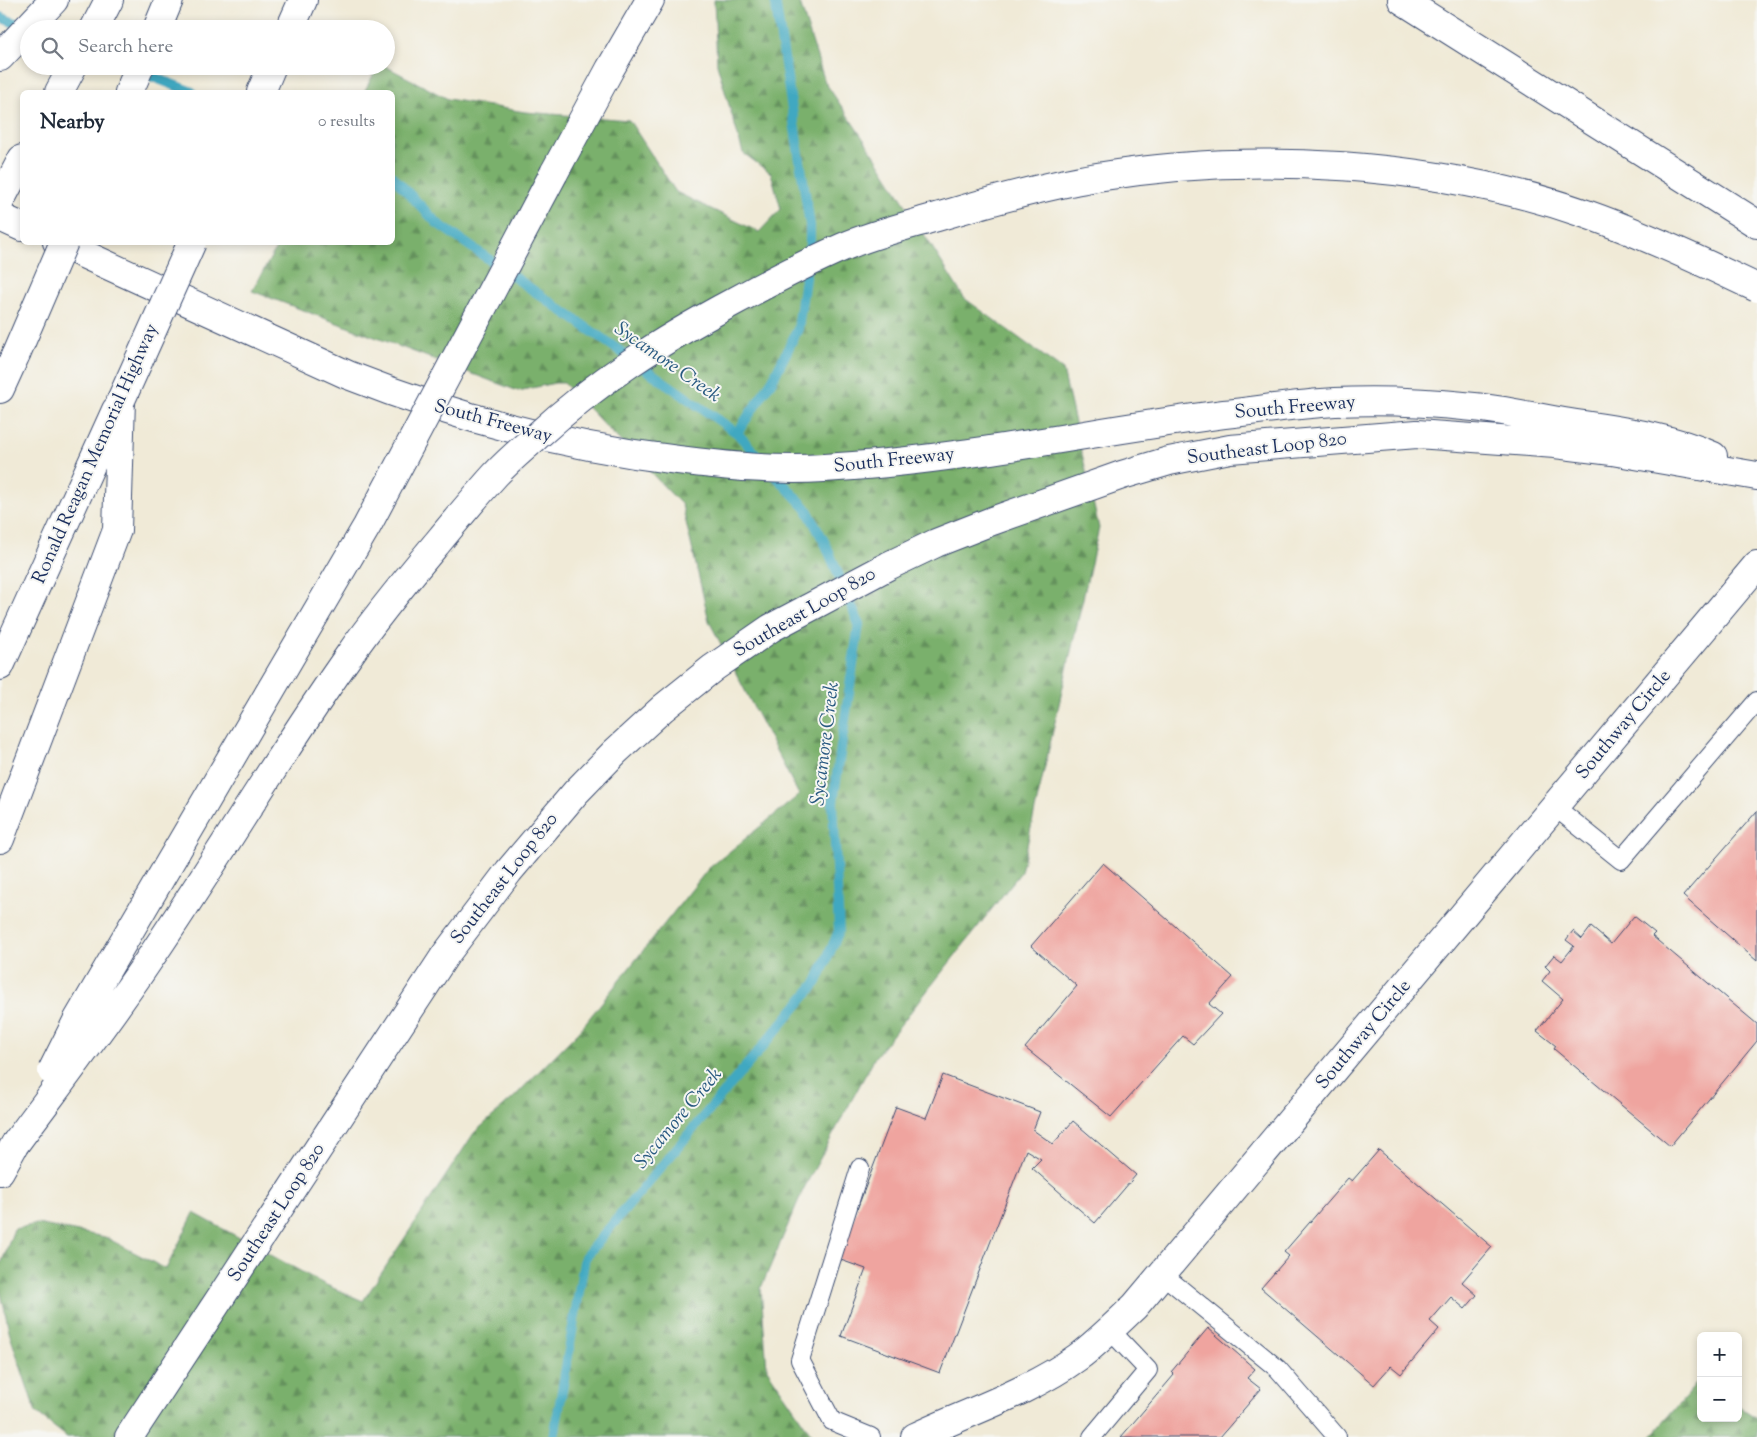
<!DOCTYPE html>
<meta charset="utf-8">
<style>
body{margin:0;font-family:"Sorts Mill Goudy",serif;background:#f6f6f7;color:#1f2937}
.controls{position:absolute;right:15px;bottom:15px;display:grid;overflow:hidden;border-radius:8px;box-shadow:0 2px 8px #0003}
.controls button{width:45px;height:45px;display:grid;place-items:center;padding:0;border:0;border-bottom:1px solid #e0e1e3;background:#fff;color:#1f2937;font:25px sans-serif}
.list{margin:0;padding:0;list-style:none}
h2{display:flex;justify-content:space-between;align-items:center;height:65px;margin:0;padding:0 20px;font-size:21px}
h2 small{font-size:16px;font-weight:400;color:#747a83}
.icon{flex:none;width:28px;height:28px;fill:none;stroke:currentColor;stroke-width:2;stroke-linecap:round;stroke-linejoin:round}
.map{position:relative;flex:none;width:1757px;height:1437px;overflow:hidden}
.search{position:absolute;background:#fff;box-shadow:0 2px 8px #0003;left:20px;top:20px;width:375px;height:55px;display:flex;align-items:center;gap:12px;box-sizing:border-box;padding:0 18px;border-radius:28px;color:#747a83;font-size:19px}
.panel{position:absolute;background:#fff;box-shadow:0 2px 8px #0003;left:20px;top:90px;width:375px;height:155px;border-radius:8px}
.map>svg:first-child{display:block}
.forest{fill:url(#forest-firs);stroke:#4a7065}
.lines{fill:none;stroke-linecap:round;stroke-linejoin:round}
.stream{stroke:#41a8c1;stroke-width:10}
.building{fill:#efa49f}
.lane-casing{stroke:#3b4b70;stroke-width:20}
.street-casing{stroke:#3b4b70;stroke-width:30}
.secondary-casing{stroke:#3b4b70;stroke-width:30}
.highway-casing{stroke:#3b4b70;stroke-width:30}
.lane{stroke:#fff;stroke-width:18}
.street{stroke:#fff;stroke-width:28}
.secondary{stroke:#fff;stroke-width:28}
.highway{stroke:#fff;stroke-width:28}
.highway-bridge-casing{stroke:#3b4b70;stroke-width:30;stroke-linecap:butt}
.highway-bridge{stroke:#fff;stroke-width:28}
.labels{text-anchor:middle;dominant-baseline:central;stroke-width:4;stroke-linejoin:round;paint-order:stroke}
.street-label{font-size:19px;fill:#1b2f5e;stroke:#f6f6f2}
.water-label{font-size:20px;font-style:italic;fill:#285981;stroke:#f6f6f2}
</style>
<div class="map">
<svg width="1757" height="1437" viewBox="0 0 1757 1437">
<defs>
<pattern id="forest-firs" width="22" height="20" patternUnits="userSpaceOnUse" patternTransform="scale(1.25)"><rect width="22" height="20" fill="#7ab06c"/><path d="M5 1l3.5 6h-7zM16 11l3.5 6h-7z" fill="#63905c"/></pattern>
</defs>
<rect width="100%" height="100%" fill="#f6f6f2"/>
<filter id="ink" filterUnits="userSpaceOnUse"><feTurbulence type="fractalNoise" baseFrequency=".02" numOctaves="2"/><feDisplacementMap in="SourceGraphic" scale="10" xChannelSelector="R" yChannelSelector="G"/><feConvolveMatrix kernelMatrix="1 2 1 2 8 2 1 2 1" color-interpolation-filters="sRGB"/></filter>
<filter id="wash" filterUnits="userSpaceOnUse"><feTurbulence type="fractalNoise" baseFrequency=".0096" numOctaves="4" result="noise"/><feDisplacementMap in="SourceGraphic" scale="20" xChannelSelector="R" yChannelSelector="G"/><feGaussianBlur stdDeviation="1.12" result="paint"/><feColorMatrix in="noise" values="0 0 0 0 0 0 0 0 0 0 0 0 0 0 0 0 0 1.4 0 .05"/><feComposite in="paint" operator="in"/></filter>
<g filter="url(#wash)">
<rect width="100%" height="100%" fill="#f0ead7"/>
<path class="forest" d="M714 0H799L825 82 875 156 964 298 1063 370 1099 528 1021 872 875 1057 803 1190 761 1288 767 1369 813 1437H67L36 1413 10 1335 0 1289V1267L14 1229 37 1224 105 1237 166 1269 194 1213 324 1284 363 1301 474 1133 512 1099 579 1031 708 869 799 795 709 621 682 505 564 383H555L518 391 252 291 279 243 392 242V92H364L378 66H385L448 99 525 112 629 120 676 192 759 232 781 209 771 173 743 153 717 64Z
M1698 1382 1701 1383V1418H1738V1406L1757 1418V1437H1651Z"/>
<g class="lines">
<path class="stream" d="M0 17 25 27
M125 66 192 92
M392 176 437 223 737 433 764 463
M737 433 773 379 798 329 810 242V225L775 0
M554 1437 585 1257 817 982 839 931 833 802 859 624 826 545 806 508 774 474"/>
</g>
<g id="blocks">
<path class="building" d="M1757 811V961L1683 896Z
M1103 863 1233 977 1209 1004 1221 1014 1193 1044 1183 1036 1111 1117 1025 1048 1077 986 1031 946Z
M1634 916 1655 933 1652 936 1757 1024V1041L1670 1146 1554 1049 1556 1046 1537 1031 1563 999 1542 981 1550 971 1545 966 1554 955 1562 961 1574 946 1566 940 1573 931 1582 939 1591 927 1611 944Z
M943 1075 1040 1112 1033 1130 1053 1144 1073 1121 1136 1175 1095 1223 1032 1168 1041 1159 1026 1150 940 1373 841 1336 866 1269 838 1259 896 1107 926 1118Z
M1379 1150 1492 1247 1462 1282 1477 1295 1465 1309 1451 1297 1430 1321 1439 1329 1401 1374 1391 1366 1374 1385 1261 1288 1289 1256 1284 1252 1348 1178 1352 1181Z
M1208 1328 1255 1369 1247 1378 1261 1389 1220 1437H1121L1174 1375 1171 1372Z"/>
</g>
</g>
<g filter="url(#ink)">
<use href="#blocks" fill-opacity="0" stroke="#3b4b70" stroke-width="1"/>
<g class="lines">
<defs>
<path id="lane" d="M1555 807 1621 860 1757 701
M860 1168 800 1360 832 1421 871 1437
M1162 1274 1278 1369 1337 1437
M1092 1437 1148 1370 1110 1330"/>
<path id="street" d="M915 1437C968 1412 1030 1392 1078 1357 1098 1342 1117 1323 1135 1306L1757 565"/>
<path id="secondary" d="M0 217 22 227
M57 242 348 375C454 417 564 446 678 460 726 466 775 471 824 468 959 461 1090 431 1224 414 1261 410 1298 404 1335 402 1381 400 1428 402 1474 407 1504 410 1534 417 1564 422 1613 430 1667 435 1713 456
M129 1437 446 954 509 871 576 792 615 752 663 708 713 668 771 628 888 566 936 543 992 521 1122 475 1169 461 1230 449 1417 434 1555 444 1612 451 1757 476"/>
<path id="highway" d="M1402 0 1757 224
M94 29 109 0
M157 29 169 0
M290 29 303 0
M0 57 54 0
M59 92 73 66
M129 92 140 66
M261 92 272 66
M554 173 610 69 650 0
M0 201 22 159
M0 389 16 354
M0 666 116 410
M0 839 117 530 121 400
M0 1171 15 1144"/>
</defs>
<use href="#lane" class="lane-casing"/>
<use href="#street" class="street-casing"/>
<use href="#secondary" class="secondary-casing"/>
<use href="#highway" class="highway-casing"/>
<use href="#lane" class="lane"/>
<use href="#street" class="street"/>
<use href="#secondary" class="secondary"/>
<use href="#highway" class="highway"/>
<defs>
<path id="highway-bridge" d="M16 354 64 242
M121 400 192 242
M52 1071 78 1019 367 526 554 173
M15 1144C61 1082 108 1021 151 957 219 857 280 753 350 654 377 615 408 578 438 542 457 519 476 496 495 475 508 461 522 449 536 437 597 381 662 340 735 301 770 282 806 263 843 247 873 234 906 226 937 217 990 201 1043 186 1097 177 1252 151 1437 162 1586 214 1643 234 1703 262 1757 288"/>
</defs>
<use href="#highway-bridge" class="highway-bridge-casing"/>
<use href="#highway-bridge" class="highway-bridge"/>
</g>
</g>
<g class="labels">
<g class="street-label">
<text transform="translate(1295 408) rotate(-5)">South Freeway</text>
<text transform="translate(493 422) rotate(15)">South Freeway</text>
<text transform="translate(1267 449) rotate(-7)">Southeast Loop 820</text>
<text transform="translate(96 454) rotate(-66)">Ronald Reagan Memorial Highway</text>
<text transform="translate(894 461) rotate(-6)">South Freeway</text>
<text transform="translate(805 613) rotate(-30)">Southeast Loop 820</text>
<text transform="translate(1624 725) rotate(-50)">Southway Circle</text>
<text transform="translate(505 879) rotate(-52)">Southeast Loop 820</text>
<text transform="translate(1364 1035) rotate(-50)">Southway Circle</text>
<text transform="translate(277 1213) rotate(-57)">Southeast Loop 820</text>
</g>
<g class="water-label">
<text transform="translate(667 363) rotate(35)">Sycamore Creek</text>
<text transform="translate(826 744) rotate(-83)">Sycamore Creek</text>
<text transform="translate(679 1119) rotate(-50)">Sycamore Creek</text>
</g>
</g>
</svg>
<div class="controls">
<button>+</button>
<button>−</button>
</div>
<div class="search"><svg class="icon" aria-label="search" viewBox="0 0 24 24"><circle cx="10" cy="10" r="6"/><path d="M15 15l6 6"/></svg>Search here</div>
<section class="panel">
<h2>Nearby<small>0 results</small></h2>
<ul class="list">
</ul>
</section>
</div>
